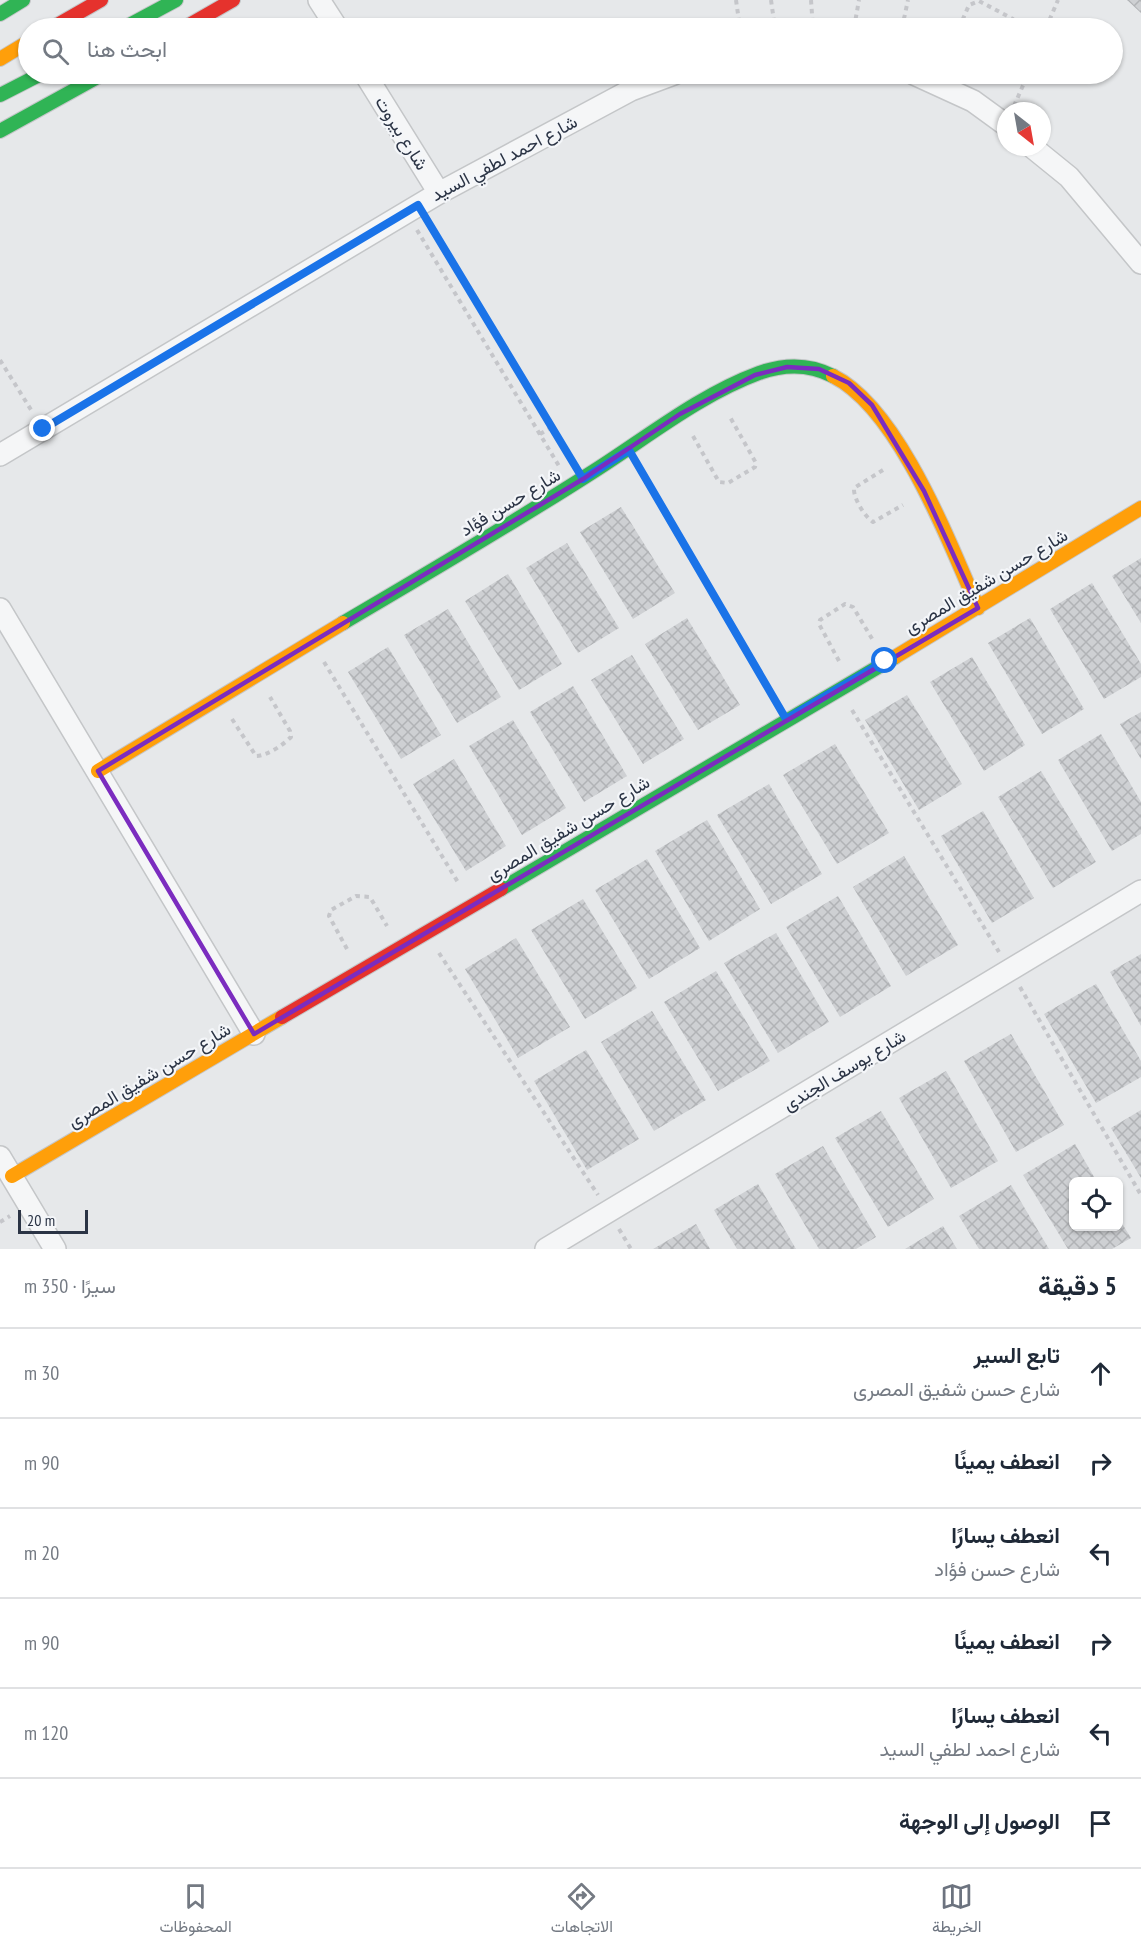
<!DOCTYPE html>
<html lang="ar">
<meta charset="utf-8">
<style>
body{margin:0;font-family:"PT Sans Narrow",Vazirmatn,sans-serif;background:#f2f2f3;color:#1f2937;direction:rtl}
.controls{position:absolute;right:18px;bottom:18px;display:grid;overflow:hidden;border-radius:9px;box-shadow:0 2px 4px #0004}
.controls button{width:54px;height:54px;display:grid;place-items:center;padding:0;border:0;border-bottom:2px solid #e0e1e3;background:#fff;color:#1f2937;font:30px sans-serif}
.compass{position:absolute;left:997px;top:102px;width:54px;height:54px;border-radius:50%;background:#fff;box-shadow:0 2px 4px #0004;rotate:149deg}
.scale{position:absolute;left:18px;bottom:15px;width:70px;box-sizing:border-box;padding-left:6px;border:3px solid #2b3445;border-top:0;font-size:16px;line-height:21px;white-space:nowrap;color:#2b3445;-webkit-text-stroke:4px #f4f6f9;paint-order:stroke}
.stop{position:absolute;width:18px;height:18px;margin:-14px;border:4px solid #1a73e8;border-radius:50%;background:#fff}
.stop.end{background:#1a73e8;border-color:#fff;box-shadow:0 2px 6px #0008}
.list{margin:0;padding:0;list-style:none}
h2{display:flex;justify-content:space-between;align-items:center;height:78px;margin:0;padding:0 24px;font-size:26px}
h2 small{font-size:20px;font-weight:400;color:#747a83}
.list li{display:grid;grid-template-columns:39px 1fr auto;gap:18px;align-items:center;box-sizing:border-box;height:90px;padding:0 24px;border-top:2px solid #e0e1e3}
.list b{display:block;font-size:22px;white-space:nowrap}
.list p{margin:0;font-size:20px;white-space:nowrap;color:#747a83}
.list em{font-size:20px;font-style:normal;color:#747a83}
.icon{flex:none;width:33px;height:33px;fill:none;stroke:currentColor;stroke-width:2;stroke-linecap:round;stroke-linejoin:round}
.map{position:relative;flex:none;width:1141px;height:1249px;overflow:hidden;direction:ltr}
.search{position:absolute;background:#fff;box-shadow:0 2px 4px #0004;left:18px;right:18px;top:18px;height:66px;display:flex;align-items:center;gap:15px;box-sizing:border-box;padding:0 21px;border-radius:33px;color:#747a83;font-size:22px}
.sheet{height:618px;background:#fff}
nav{display:flex;justify-content:space-around;align-items:center;box-sizing:border-box;height:84px;border-top:2px solid #e0e1e3;background:#fff;font-size:16px;color:#747a83}
nav a{display:grid;justify-items:center;gap:3px}
nav .on{color:#6c737f}
.map>svg:first-child{display:block}
.building{fill:url(#building-cross-hatch)}
.lines{fill:none;stroke-linecap:round;stroke-linejoin:round}
.street-casing{stroke:#c4c6c8;stroke-width:24}
.fast-casing{stroke:#c4c6c8;stroke-width:16}
.slow-casing{stroke:#c4c6c8;stroke-width:16}
.jam-casing{stroke:#c4c6c8;stroke-width:16}
.path{stroke:#c5c6ca;stroke-width:4;stroke-dasharray:4.5 4.5;stroke-linecap:butt}
.street{stroke:#f5f6f7;stroke-width:21}
.fast{stroke:#30b455;stroke-width:14}
.slow{stroke:#ff9f0a;stroke-width:14}
.jam{stroke:#e5322d;stroke-width:14}
.route{stroke:#1a73e8;stroke-width:8}
.marked{fill:none;stroke:#7b2cbf;stroke-width:4.5;stroke-linejoin:round}
.labels{text-anchor:middle;dominant-baseline:central;stroke-width:4.5;stroke-linejoin:round;paint-order:stroke}
.street-label{font-size:18px;fill:#2b3445;stroke:#f4f6f9}
</style>
<div class="map">
<svg width="1141" height="1249" viewBox="0 0 1141 1249">
<defs>
<pattern id="building-cross-hatch" width="8" height="8" patternUnits="userSpaceOnUse" patternTransform="scale(1.5)"><rect width="8" height="8" fill="#ced0d3"/><path d="M0 0l8 8M0 8l8-8" fill="none" stroke="#b1b3b6"/></pattern>
</defs>
<rect width="100%" height="100%" fill="#e6e8ea"/>
<path class="building" d="M1127 0H1141V13Z
M621 507 675 593 633 619 580 532Z
M567 543 619 628 578 653 526 568Z
M1141 558V623L1112 576Z
M508 574 562 664 519 690 465 601Z
M1092 583 1141 664V677L1104 699 1050 609Z
M448 609 501 697 457 723 404 635Z
M687 618 740 705 698 730 645 644Z
M1030 618 1084 709 1042 734 988 643Z
M388 647 441 735 401 759 348 672Z
M632 655 684 739 643 764 591 680Z
M972 657 1025 745 984 771 930 682Z
M573 686 627 776 584 802 530 712Z
M907 695 962 784 919 810 865 720Z
M1141 712V759L1120 724Z
M513 720 566 808 522 835 469 746Z
M1101 734 1141 802V834L1112 851 1058 760Z
M835 744 889 833 837 864 783 775Z
M454 759 506 846 466 871 413 784Z
M1041 771 1096 862 1053 888 998 797Z
M769 784 822 874 771 904 717 815Z
M983 811 1034 898 992 923 941 836Z
M707 820 760 909 709 941 655 851Z
M904 856 958 945 906 976 853 887Z
M647 859 700 948 649 979 595 890Z
M838 896 891 986 840 1017 786 927Z
M583 899 637 988 585 1019 531 930Z
M776 933 829 1022 778 1053 724 963Z
M516 938 570 1027 518 1058 465 969Z
M1141 954V1026L1110 972Z
M716 971 770 1061 718 1091 664 1002Z
M1096 984 1141 1061V1077L1096 1103 1044 1014Z
M652 1011 706 1100 654 1131 601 1042Z
M1011 1034 1064 1125 1016 1152 964 1061Z
M586 1050 639 1139 587 1170 534 1081Z
M946 1071 998 1161 951 1188 899 1098Z
M1141 1110V1178L1111 1128Z
M881 1111 934 1199 888 1227 835 1138Z
M1075 1144 1097 1182H1074V1226H1118V1217L1131 1238 1112 1249H1068L1023 1175Z
M823 1146 876 1237 856 1249H819L775 1174Z
M758 1184 796 1249H737L714 1210Z
M1011 1185 1049 1249H979L959 1216Z
M696 1224 710 1249H653Z
M943 1226 957 1249H905Z"/>
<g class="lines">
<defs>
<path id="street" d="M319 0 337 28
M365 74 439 193
M914 74 973 101 1006 125
M1032 147 1069 177 1141 263
M0 455 439 193 631 90 674 74
M0 609 254 1034
M0 1157 55 1249
M546 1249 1141 891"/>
<path id="fast" d="M0 14 23 0
M124 28 176 0
M0 95 41 74
M0 131 103 74
M343 623C426 574 510 525 591 473 645 439 699 395 759 373 784 364 810 364 833 376
M501 889 895 657"/>
<path id="slow" d="M0 59 28 42
M833 376C899 409 949 542 978 608
M895 657 1141 508
M98 771 343 623
M12 1176 282 1017"/>
<path id="jam" d="M52 28 101 0
M184 28 233 0
M282 1017 501 889"/>
</defs>
<use href="#street" class="street-casing"/>
<use href="#fast" class="fast-casing"/>
<use href="#slow" class="slow-casing"/>
<use href="#jam" class="jam-casing"/>
<path class="path" d="M736 0 740 28
M771 0 775 28
M811 0 813 28
M854 28 859 0
M902 28 908 0
M959 28 969 5 979 1 1013 19 1014 28
M1046 28 1058 0
M984 82 989 74
M1014 106 1028 74
M429 223 569 456
M417 230 559 466
M0 360 33 413
M540 434 552 427
M693 436 719 482 728 483 755 467 756 463 730 417
M883 470 854 488C853 498 865 517 873 522L903 505
M641 471 774 698
M839 661 819 624 820 620 845 604 853 607 874 642
M324 662 459 884
M852 710 999 952
M232 719 256 756C267 756 283 745 291 737L290 731 270 697
M347 949 329 916 331 910 356 896 370 897 387 926
M439 953 598 1195
M1020 987 1141 1195
M0 1222 10 1216
M619 1229 631 1249"/>
<use href="#street" class="street"/>
<use href="#fast" class="fast"/>
<use href="#slow" class="slow"/>
<use href="#jam" class="jam"/>
</g>
<g class="lines">
<path class="route" d="M43 429 418 205 583 479 629 450 786 719 885 661"/>
</g>
<path class="marked" d="M787 367 819 369 849 383 872 405 924 491 978 608 254 1034 98 771 583 479 680 414 755 375Z"/>
<g class="labels">
<g class="street-label">
<text transform="translate(402 133) rotate(58)">شارع بيروت</text>
<text transform="translate(504 158) rotate(-28)">شارع احمد لطفي السيد</text>
<text transform="translate(510 502) rotate(-31)">شارع حسن فؤاد</text>
<text transform="translate(986 581) rotate(-31)">شارع حسن شفيق المصرى</text>
<text transform="translate(568 828) rotate(-31)">شارع حسن شفيق المصرى</text>
<text transform="translate(844 1070) rotate(-31)">شارع يوسف الجندى</text>
<text transform="translate(149 1075) rotate(-31)">شارع حسن شفيق المصرى</text>
</g>
</g>
</svg>
<div class="controls">
<button><svg class="icon" aria-label="locate" viewBox="0 0 24 24"><circle cx="12" cy="12" r="6"/><path d="M12 2v4M12 18v4M2 12h4M18 12h4"/></svg></button>
</div>
<svg class="compass" viewBox="-18 -18 36 36"><path d="M0-13l5 13h-10z" fill="#e53935"/><path d="M0 13l5-13h-10z" fill="#747a83"/></svg>
<div class="scale">20 m</div>
<div class="stop" style="left:885px;top:661px"></div>
<div class="stop end" style="left:43px;top:429px"></div>
<div class="search"><svg class="icon" aria-label="search" viewBox="0 0 24 24"><circle cx="10" cy="10" r="6"/><path d="M15 15l6 6"/></svg>ابحث هنا</div>
</div>
<section class="sheet">
<h2>5 دقيقة<small>سيرًا · 350 m</small></h2>
<ul class="list">
<li><svg class="icon" aria-label="ahead" viewBox="0 0 24 24"><path d="M12 20V5M6 11l6-6 6 6"/></svg><div><b>تابع السير</b><p>شارع حسن شفيق المصرى</p></div><em>30 m</em></li>
<li><svg class="icon" aria-label="right" viewBox="0 0 24 24"><path d="M7 20v-9h11M14 6l5 5-5 5"/></svg><div><b>انعطف يمينًا</b></div><em>90 m</em></li>
<li><svg class="icon" aria-label="left" viewBox="0 0 24 24"><path d="M17 20v-9H6M10 6l-5 5 5 5"/></svg><div><b>انعطف يسارًا</b><p>شارع حسن فؤاد</p></div><em>20 m</em></li>
<li><svg class="icon" aria-label="right" viewBox="0 0 24 24"><path d="M7 20v-9h11M14 6l5 5-5 5"/></svg><div><b>انعطف يمينًا</b></div><em>90 m</em></li>
<li><svg class="icon" aria-label="left" viewBox="0 0 24 24"><path d="M17 20v-9H6M10 6l-5 5 5 5"/></svg><div><b>انعطف يسارًا</b><p>شارع احمد لطفي السيد</p></div><em>120 m</em></li>
<li><svg class="icon" aria-label="arrive" viewBox="0 0 24 24"><path d="M6 21V4h12l-3 4 3 4H6"/></svg><div><b>الوصول إلى الوجهة</b></div></li>
</ul>
</section>
<nav>
<a class="on"><svg class="icon" aria-label="map" viewBox="0 0 24 24"><path d="M3 6l6-2 6 2 6-2v14l-6 2-6-2-6 2zM9 4v14M15 6v14"/></svg>الخريطة</a>
<a><svg class="icon" aria-label="directions" viewBox="0 0 24 24"><path d="M12 3l9 9-9 9-9-9zM9 14v-3h6M13 9l2 2-2 2"/></svg>الاتجاهات</a>
<a><svg class="icon" aria-label="saved" viewBox="0 0 24 24"><path d="M7 4h10v16l-5-4-5 4z"/></svg>المحفوظات</a>
</nav>
